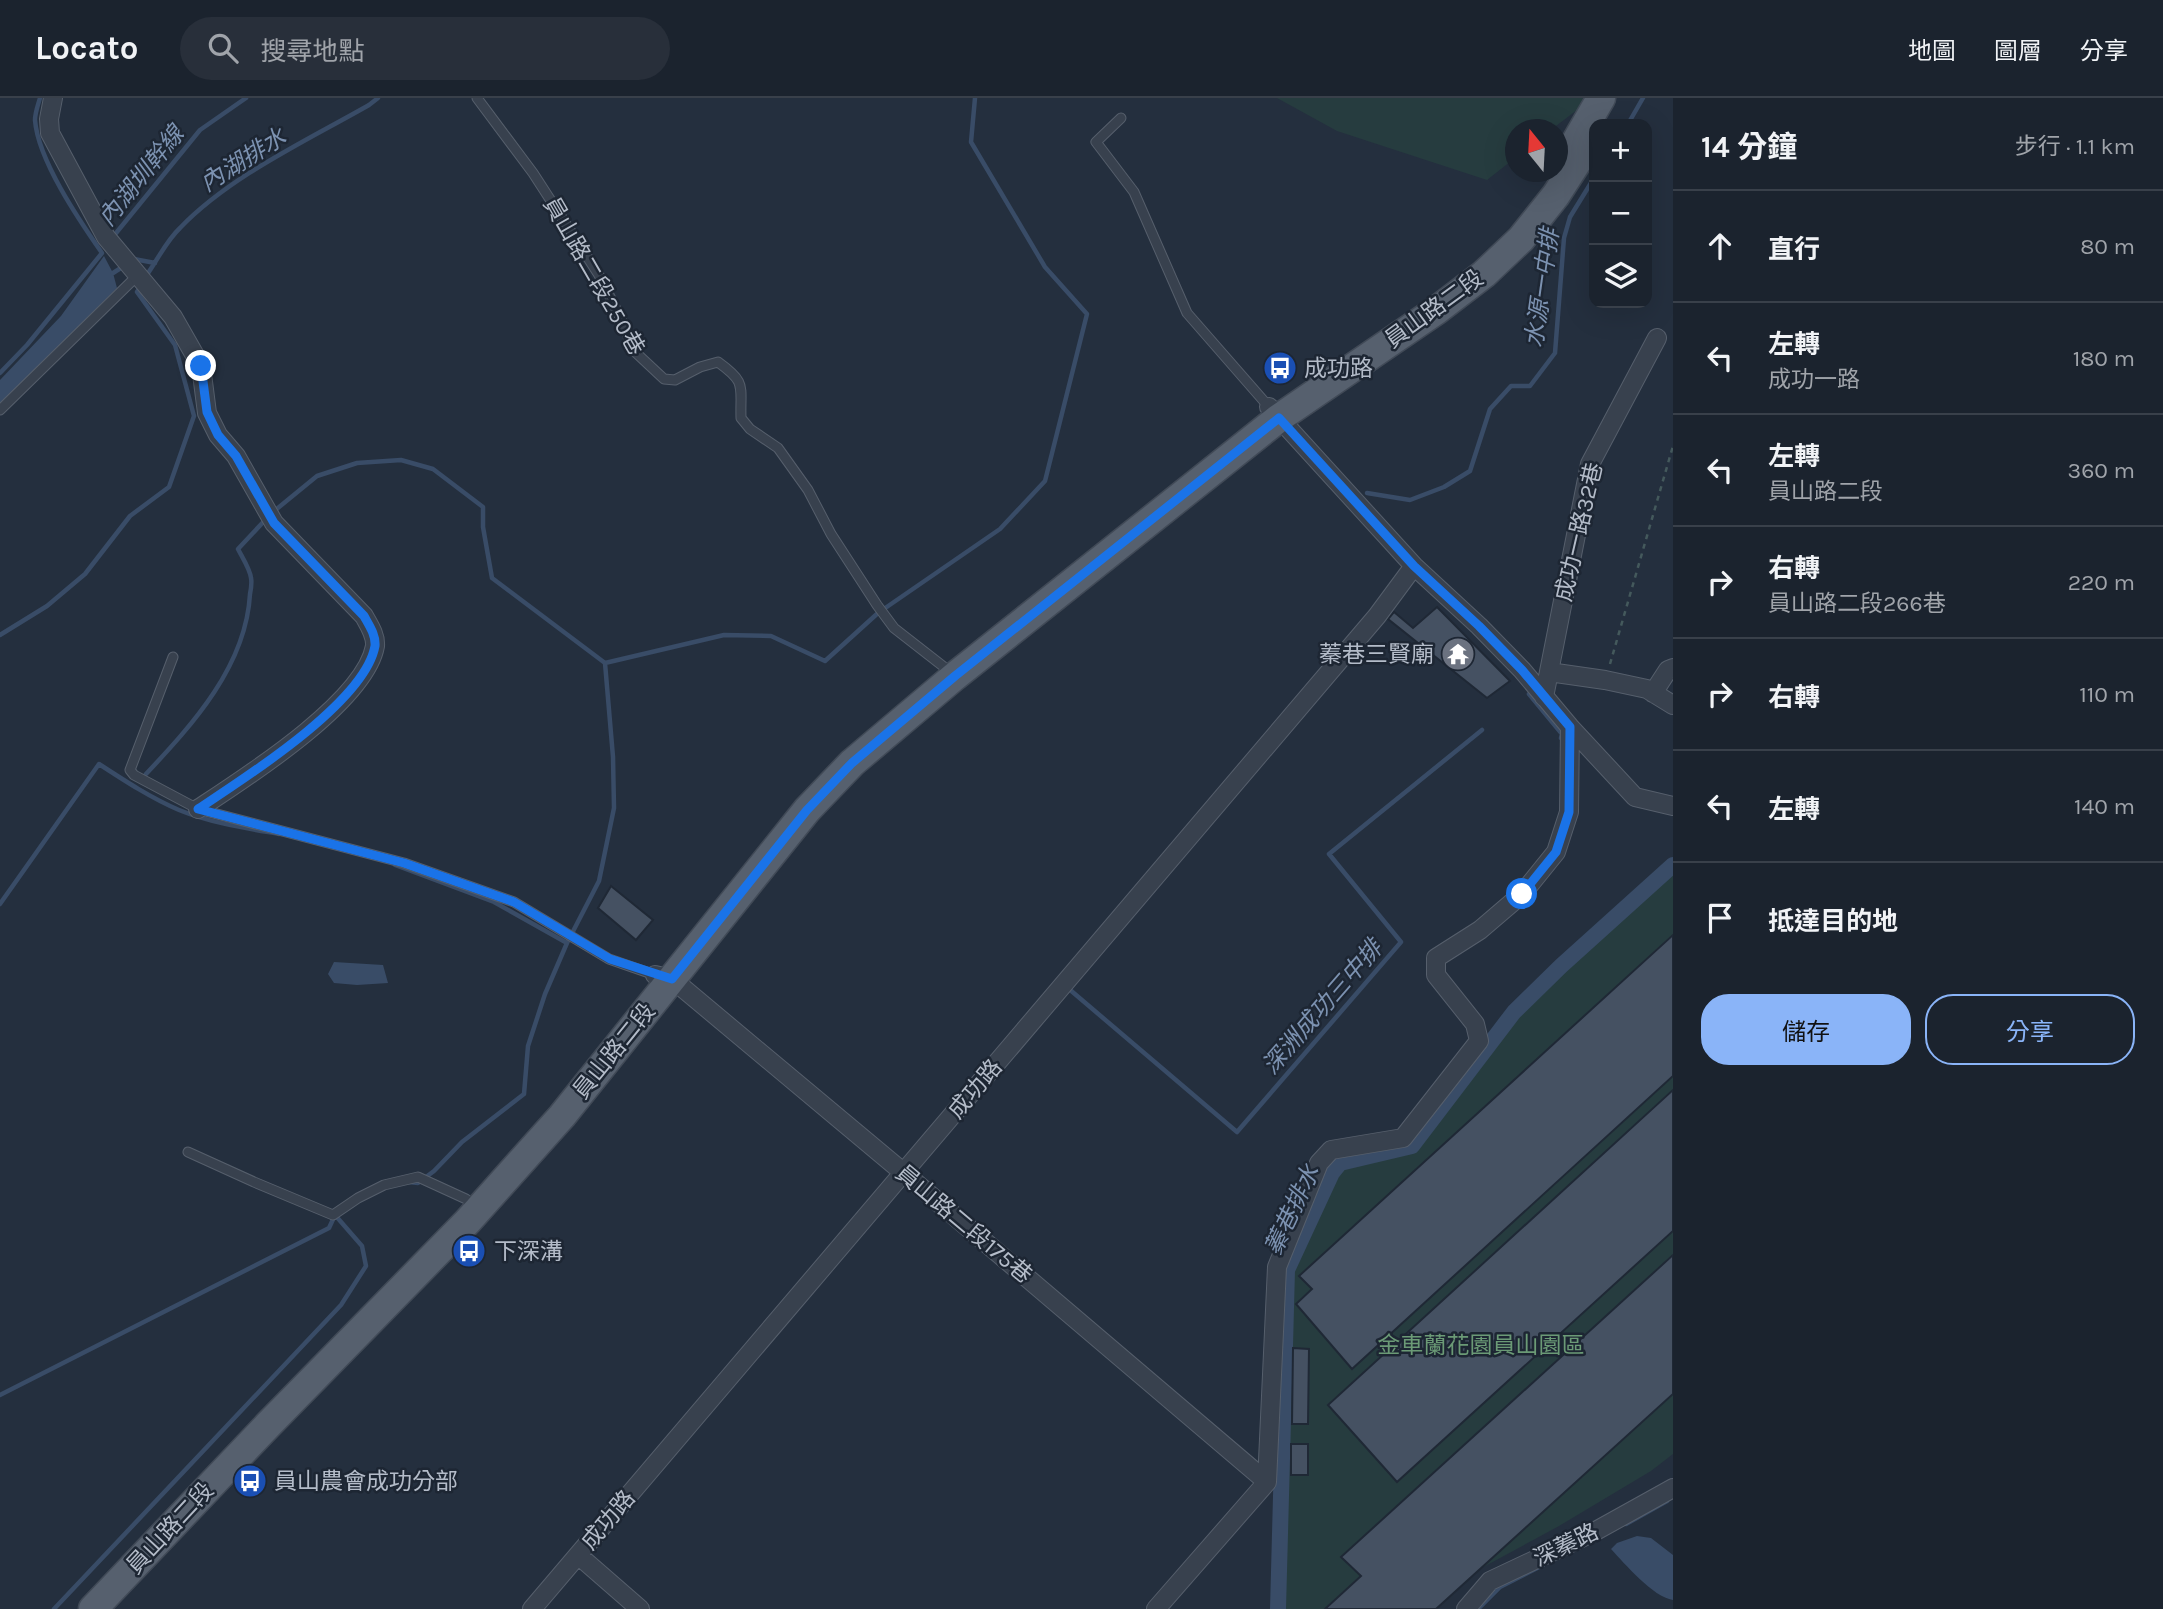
<!DOCTYPE html>
<html lang="zh-TW">
<meta charset="utf-8">
<style>
body{margin:0;font-family:Karla,"Noto Sans TC",sans-serif;background:#282f3a;color:#f1f3f6}
.controls{position:absolute;right:21px;top:21px;display:grid;overflow:hidden;border-radius:14px;box-shadow:0 7px 28px #0002}
.controls button{width:63px;height:63px;display:grid;place-items:center;padding:0;border:0;border-bottom:2px solid #39404a;background:#1b232e;color:#f1f3f6;font:35px sans-serif}
.compass{position:absolute;left:1505px;top:21px;width:63px;height:63px;border-radius:50%;background:#1b232e;box-shadow:0 7px 28px #0002;rotate:342deg}
.stop{position:absolute;width:21px;height:21px;margin:-16px;border:5px solid #1a73e8;border-radius:50%;background:#fff}
.stop.end{background:#1a73e8;border-color:#fff;box-shadow:0 2px 7px #0008}
.list{margin:0;padding:0;list-style:none}
h2{display:flex;justify-content:space-between;align-items:center;height:91px;margin:0;padding:0 28px;font-size:30px}
h2 small{font-size:23px;font-weight:400;color:#a0a4aa}
.list li{display:grid;grid-template-columns:46px 1fr auto;gap:21px;align-items:center;box-sizing:border-box;height:112px;padding:0 28px;border-top:2px solid #39404a}
.list b{display:block;font-size:26px;white-space:nowrap}
.list p{margin:0;font-size:23px;white-space:nowrap;color:#a0a4aa}
.list em{font-size:23px;font-style:normal;color:#a0a4aa}
.actions{display:flex;gap:14px;padding:21px 28px}
.actions a{flex:1;padding:16px 0;border:2px solid #8ab4f8;border-radius:28px;text-align:center;font-size:24px;color:#8ab4f8}
.actions .main{background:#8ab4f8;color:#111}
.icon{flex:none;width:38px;height:38px;fill:none;stroke:currentColor;stroke-width:2;stroke-linecap:round;stroke-linejoin:round}
.map{position:relative;flex:none;width:1673px;height:1511px;overflow:hidden}
header{display:flex;align-items:center;gap:42px;box-sizing:border-box;height:98px;padding:0 35px;background:#1b232e;border-bottom:2px solid #39404a}
header strong{font-size:33px}
nav{display:flex;gap:38px;margin-inline-start:auto;font-size:24px}
.search{width:490px;height:63px;background:#282f3a;display:flex;align-items:center;gap:18px;box-sizing:border-box;padding:0 24px;border-radius:38px;color:#a0a4aa;font-size:26px}
main{display:flex}
aside{flex:1;background:#1b232e}
.map>svg:first-child{display:block}
.green{fill:#263c3f}
.water{fill:#394c67}
.lines{fill:none;stroke-linecap:round;stroke-linejoin:round}
.stream{stroke:#394c67;stroke-width:4.5}
.canal{stroke:#394c67;stroke-width:16}
.building{fill:#455162;stroke:#1f2835;stroke-width:2}
.lane-casing{stroke:#565f6c;stroke-width:11}
.street-casing{stroke:#565f6c;stroke-width:20}
.primary-casing{stroke:#414a57;stroke-width:31}
.path{stroke:#44595c;stroke-width:2.5;stroke-dasharray:5 5;stroke-linecap:butt}
.lane{stroke:#38414e;stroke-width:9}
.street{stroke:#38414e;stroke-width:18}
.primary{stroke:#56606e;stroke-width:28}
.route{stroke:#1a73e8;stroke-width:9}
.labels{text-anchor:middle;dominant-baseline:central;stroke-width:5;stroke-linejoin:round;paint-order:stroke}
.street-label{font-size:23px;fill:#b4bcc9;stroke:#1d2633}
.poi-label{font-size:23px;fill:#b4bcc9;stroke:#1d2633;text-anchor:start}
.park-label{font-size:23px;fill:#6b9a76;stroke:#1d2633}
.water-label{font-size:24px;font-style:italic;fill:#7c92b1;stroke:#1d2633}
</style>
<header>
<strong>Locato</strong>
<div class="search"><svg class="icon" aria-label="search" viewBox="0 0 24 24"><circle cx="10" cy="10" r="6"/><path d="M15 15l6 6"/></svg>搜尋地點</div>
<nav><a>地圖</a><a>圖層</a><a>分享</a></nav>
</header>
<main>
<div class="map">
<svg width="1673" height="1511" viewBox="0 0 1673 1511">
<rect width="100%" height="100%" fill="#242f3e"/>
<path class="green" d="M1277 0H1583L1577 12 1552 31 1516 32 1515 60 1487 82 1337 33Z
M1673 767V1356L1651 1373 1559 1428 1476 1473 1437 1511H1282L1284 1385 1293 1172 1342 1070 1409 1056 1539 891Z"/>
<path class="water" d="M104 158 113 175 117 190 0 307V282L61 218Z
M334 864 383 867 388 885 357 887 334 885 328 876Z
M1637 1438 1651 1440 1673 1457V1502C1653 1499 1625 1466 1611 1451L1617 1445Z"/>
<g class="lines">
<path class="stream" d="M1628 26 1643 0
M112 140 200 32 246 0
M131 163 134 161 155 165
M113 175 124 168
M146 178C157 163 166 143 180 130 230 78 306 43 369 7L378 0
M0 275 27 247 102 155C79 122 38 62 35 22 35 15 38 7 40 0
M1367 395 1410 402 1444 389 1470 373 1490 311 1511 288H1530L1555 255 1564 140 1570 119 1594 80
M273 414 317 378 357 365 401 362 433 371 483 409V429L492 480 605 565
M0 537 47 508 85 476 130 418 169 389 194 318 175 247 137 194 140 189
M1529 596 1562 636 1561 640
M146 676C193 626 246 568 250 496 251 491 252 485 251 480 250 471 242 459 238 451L267 420
M395 767 494 804 567 845
M0 806 99 666C125 683 151 700 179 712 211 725 245 730 279 736
M1069 891 1237 1034 1401 844 1329 756 1482 632
M409 1084 418 1085 434 1073 462 1044 524 996 528 948 545 896 567 845 599 783 614 710 613 659 605 565 724 537 771 538 825 563 878 515 1000 431 1045 383 1087 216 1045 169 971 44 975 0
M0 1297 329 1130 335 1117
M1626 1426 1667 1403
M54 1511 341 1207 366 1168 362 1148 335 1117 336 1116
M1478 1511 1500 1489 1543 1467"/>
<path class="canal" d="M1278 1511 1287 1172 1332 1075 1340 1065 1412 1048 1514 914 1561 868 1673 767"/>
</g>
<path class="building" d="M1437 509 1510 583 1487 600 1388 521 1394 514 1413 530Z
M611 788 653 822 636 842 598 810Z
M1673 837V978L1352 1271 1296 1206 1312 1191 1299 1178Z
M1673 992V1133L1397 1384 1328 1307Z
M1673 1157V1296L1436 1511H1325L1361 1478 1341 1459Z
M1293 1250 1309 1251 1308 1326H1292Z
M1291 1346H1308V1377H1291Z"/>
<g class="lines">
<defs>
<path id="lane" d="M477 0 533 75 599 177 623 225 633 252 664 281 675 282 700 269 718 264C747 285 740 287 741 320L750 331 778 350 808 392 831 436 877 507 894 530 953 576
M1121 20 1096 44 1134 94 1187 215 1269 309
M0 312 138 177
M173 559 130 672 134 677 198 711 404 765 514 804 609 861 655 877
M188 1054 254 1084 333 1117 358 1100 384 1087 418 1079 466 1101 475 1109"/>
<path id="street" d="M53 0 49 21 50 35 106 139 173 219 201 268 207 315 218 337 236 358 274 425 364 518C369 527 376 537 375 548 365 604 245 680 198 711
M1269 309 1414 468 1479 528 1522 572 1570 629 1635 699 1673 708
M1549 574 1605 582 1647 591 1673 607
M1653 595 1668 572 1673 570
M1544 599 1590 366 1657 240
M655 877 672 881 904 1075 1267 1384
M1267 1384 1277 1169 1319 1065 1331 1052 1403 1040 1479 943 1475 926 1436 877V860L1480 832 1522 796 1556 754 1569 714 1570 629
M578 1457 640 1511
M532 1511 1377 518 1414 468
M1156 1511 1267 1384
M1466 1511 1490 1483 1592 1435 1673 1390"/>
<path id="primary" d="M1571 52 1601 0
M93 1511 268 1327 468 1123 562 1018 807 712 852 665 955 578 1279 320 1437 212 1484 176 1521 141 1556 97 1594 38"/>
</defs>
<use href="#lane" class="lane-casing"/>
<use href="#street" class="street-casing"/>
<use href="#primary" class="primary-casing"/>
<path class="path" d="M1610 566 1673 348"/>
<use href="#lane" class="lane"/>
<use href="#street" class="street"/>
<use href="#primary" class="primary"/>
</g>
<g class="lines">
<path class="route" d="M201 268 207 314 218 337 236 358 274 425 364 518C369 527 376 537 375 548 365 604 245 680 198 711L404 765 514 804 610 861 672 881 807 712 852 665 955 578 1279 320 1414 468 1479 528 1522 572 1570 629 1569 714 1556 754 1522 796"/>
</g>
<defs>
<symbol id="bus-disc" viewBox="-11 -11 22 22"><circle r="9.5" fill="#1a4fb4" stroke="#1d2633"/><path d="M-5-6H5V4H4V6H2V4H-2V6H-4V4H-5ZM-3.5-4V0h7V-4ZM-3.5 1.2v1.5H-2V1.2ZM2 1.2v1.5H3.5V1.2Z" fill="#fff"/></symbol>
<symbol id="temple-disc" viewBox="-11 -11 22 22"><circle r="9.5" fill="#6b7280" stroke="#1d2633"/><path d="M0-6L5-2H3V0L6.5 2.5H4V6H1.5V3h-3V6H-4V2.5H-6.5L-3 0V-2H-5Z" fill="#fff"/></symbol>
</defs>
<g fill-rule="evenodd">
<use href="#bus-disc" x="1261" y="251" width="38" height="38"/>
<use href="#temple-disc" x="1439" y="537" width="38" height="38"/>
<use href="#bus-disc" x="450" y="1134" width="38" height="38"/>
<use href="#bus-disc" x="231" y="1364" width="38" height="38"/>
</g>
<g class="labels">
<g class="street-label">
<text transform="translate(594 178) rotate(60)">員山路二段250巷</text>
<text transform="translate(1434 211) rotate(-36)">員山路二段</text>
<text transform="translate(1579 434) rotate(-77)">成功一路32巷</text>
<text transform="translate(614 953) rotate(-51)">員山路二段</text>
<text transform="translate(975 991) rotate(-50)">成功路</text>
<text transform="translate(964 1126) rotate(40)">員山路二段175巷</text>
<text transform="translate(608 1422) rotate(-50)">成功路</text>
<text transform="translate(170 1430) rotate(-47)">員山路二段</text>
<text transform="translate(1566 1447) rotate(-26)">深蓁路</text>
</g>
<g class="poi-label">
<text x="1304" y="270">成功路</text>
<text x="1434" y="556" text-anchor="end">蓁巷三賢廟</text>
<text x="494" y="1153">下深溝</text>
<text x="274" y="1383">員山農會成功分部</text>
</g>
<g class="park-label">
<text x="1481" y="1247">金車蘭花園員山園區</text>
</g>
<g class="water-label">
<text transform="translate(243 62) rotate(-32)">內湖排水</text>
<text transform="translate(141 78) rotate(-51)">內湖圳幹線</text>
<text transform="translate(1542 190) rotate(-82)">水源一中排</text>
<text transform="translate(1322 909) rotate(-49)">深洲成功三中排</text>
<text transform="translate(1292 1112) rotate(-65)">蓁巷排水</text>
</g>
</g>
</svg>
<div class="controls">
<button>+</button>
<button>−</button>
<button><svg class="icon" aria-label="layers" viewBox="0 0 24 24"><path d="M12 4l9 5-9 5-9-5zM3 14l9 5 9-5"/></svg></button>
</div>
<svg class="compass" viewBox="-18 -18 36 36"><path d="M0-13l5 13h-10z" fill="#e53935"/><path d="M0 13l5-13h-10z" fill="#a0a4aa"/></svg>
<div class="stop" style="left:1522px;top:796px"></div>
<div class="stop end" style="left:201px;top:268px"></div>
</div>
<aside>
<h2>14 分鐘<small>步行 · 1.1 km</small></h2>
<ul class="list">
<li><svg class="icon" aria-label="ahead" viewBox="0 0 24 24"><path d="M12 20V5M6 11l6-6 6 6"/></svg><div><b>直行</b></div><em>80 m</em></li>
<li><svg class="icon" aria-label="left" viewBox="0 0 24 24"><path d="M17 20v-9H6M10 6l-5 5 5 5"/></svg><div><b>左轉</b><p>成功一路</p></div><em>180 m</em></li>
<li><svg class="icon" aria-label="left" viewBox="0 0 24 24"><path d="M17 20v-9H6M10 6l-5 5 5 5"/></svg><div><b>左轉</b><p>員山路二段</p></div><em>360 m</em></li>
<li><svg class="icon" aria-label="right" viewBox="0 0 24 24"><path d="M7 20v-9h11M14 6l5 5-5 5"/></svg><div><b>右轉</b><p>員山路二段266巷</p></div><em>220 m</em></li>
<li><svg class="icon" aria-label="right" viewBox="0 0 24 24"><path d="M7 20v-9h11M14 6l5 5-5 5"/></svg><div><b>右轉</b></div><em>110 m</em></li>
<li><svg class="icon" aria-label="left" viewBox="0 0 24 24"><path d="M17 20v-9H6M10 6l-5 5 5 5"/></svg><div><b>左轉</b></div><em>140 m</em></li>
<li><svg class="icon" aria-label="arrive" viewBox="0 0 24 24"><path d="M6 21V4h12l-3 4 3 4H6"/></svg><div><b>抵達目的地</b></div></li>
</ul>
<div class="actions"><a class="main">儲存</a><a>分享</a></div>
</aside>
</main>
